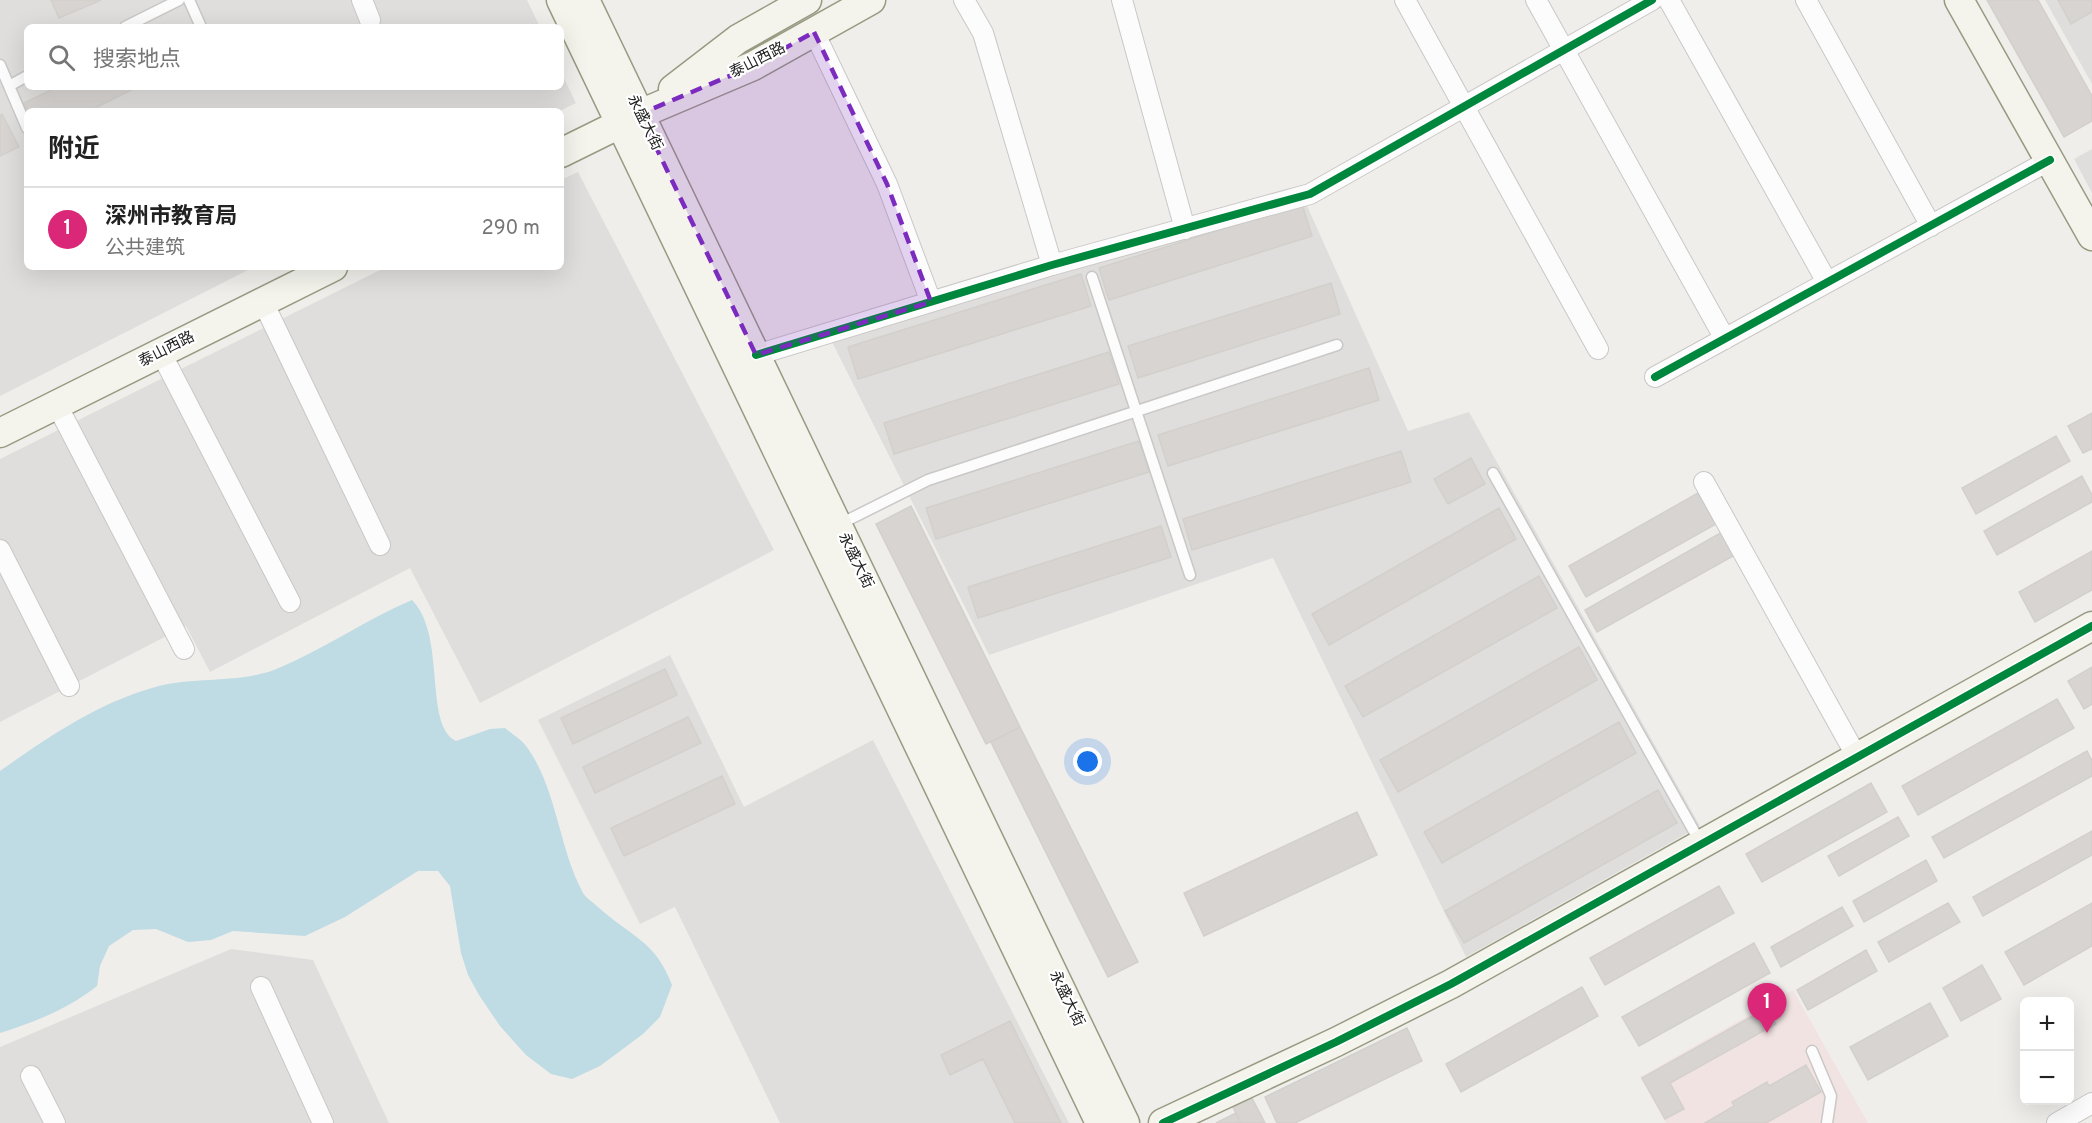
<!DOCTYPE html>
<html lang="zh">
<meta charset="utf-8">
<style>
body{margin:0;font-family:Overpass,"Noto Sans SC",sans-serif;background:#f2f2f2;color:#222}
.controls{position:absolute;right:18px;bottom:18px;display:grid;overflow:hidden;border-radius:9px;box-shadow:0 6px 24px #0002}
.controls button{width:54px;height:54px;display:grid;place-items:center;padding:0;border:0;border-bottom:2px solid #e0e0e0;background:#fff;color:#222;font:30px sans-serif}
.you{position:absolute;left:1088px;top:762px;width:21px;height:21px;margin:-15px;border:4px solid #fff;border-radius:50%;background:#1a73e8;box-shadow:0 0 0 9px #1a73e833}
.badge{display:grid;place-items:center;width:39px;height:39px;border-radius:50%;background:#db2777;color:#fff;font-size:20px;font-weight:700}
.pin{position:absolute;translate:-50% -50px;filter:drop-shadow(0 2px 3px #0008)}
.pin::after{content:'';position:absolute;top:32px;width:21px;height:18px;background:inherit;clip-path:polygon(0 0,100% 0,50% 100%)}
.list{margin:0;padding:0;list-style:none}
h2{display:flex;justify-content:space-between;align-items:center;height:78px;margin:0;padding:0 24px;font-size:26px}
h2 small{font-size:20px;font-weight:400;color:#767676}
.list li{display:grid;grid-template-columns:39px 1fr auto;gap:18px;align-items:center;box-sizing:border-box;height:84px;padding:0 24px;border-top:2px solid #e0e0e0}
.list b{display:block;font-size:22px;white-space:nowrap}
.list p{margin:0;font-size:20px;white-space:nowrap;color:#767676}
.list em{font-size:20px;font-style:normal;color:#767676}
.icon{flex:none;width:33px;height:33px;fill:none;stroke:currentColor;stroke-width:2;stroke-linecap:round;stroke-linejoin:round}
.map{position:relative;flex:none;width:2092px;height:1123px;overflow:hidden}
.search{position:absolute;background:#fff;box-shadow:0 6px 24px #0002;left:24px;top:24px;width:540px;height:66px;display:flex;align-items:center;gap:15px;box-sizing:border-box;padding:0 21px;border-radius:9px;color:#767676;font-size:22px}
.panel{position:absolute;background:#fff;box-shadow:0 6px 24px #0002;left:24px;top:108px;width:540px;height:162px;border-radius:9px}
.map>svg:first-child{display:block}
.residential{fill:#dfdedc}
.commercial{fill:#f1e3e1}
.water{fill:#bfdbe3}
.building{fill:#d7d4d2;stroke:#d3d0cc;stroke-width:1.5}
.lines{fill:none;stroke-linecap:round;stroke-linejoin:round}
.lane-casing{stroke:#c9c8c7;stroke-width:13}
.street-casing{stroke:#c9c8c7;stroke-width:22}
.secondary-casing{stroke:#999a82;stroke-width:31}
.lane{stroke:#fdfcfc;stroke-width:10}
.street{stroke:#fdfcfc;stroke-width:20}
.secondary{stroke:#f4f4ed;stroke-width:28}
.cycleway-casing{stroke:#fff;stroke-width:11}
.cycleway{stroke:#00873e;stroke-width:8}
.marked{fill:#7b2cbf;fill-opacity:0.2;stroke:#7b2cbf;stroke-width:4.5;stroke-dasharray:12 8;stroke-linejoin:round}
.labels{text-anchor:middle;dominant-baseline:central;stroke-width:4.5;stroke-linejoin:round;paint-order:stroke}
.street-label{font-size:15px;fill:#222;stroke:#fff}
</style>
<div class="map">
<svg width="2092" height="1123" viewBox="0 0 2092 1123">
<rect width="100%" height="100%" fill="#f0eeeb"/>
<path class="residential" d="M0 0H527L540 27H27V87H561V72L576 103 560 111H27V267H254L0 396Z
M2045 0H2092V84Z
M2092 149V193L2074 159Z
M578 172 774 550 480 703 410 568 210 672 186 626 0 722V459L386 267H561V180Z
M1304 199 1408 431 1469 412 1700 826 1466 957 1273 558 989 655 831 340Z
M670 655 744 807 873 740 1069 1123H780L675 907 640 924 538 720Z
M231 949 313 960 389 1123H0V1047Z"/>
<path class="commercial" d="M1793 990 1868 1123H1666L1640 1077Z"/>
<path class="water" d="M412 600C447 635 423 725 456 741L490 729 505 728C512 734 521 739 526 746 557 788 558 845 582 891 585 898 593 902 598 907 631 937 655 940 672 985L660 1017 643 1034 600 1066 572 1079 551 1074 526 1055 500 1026 479 995 468 975 461 953 450 886 438 871H418L345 917 305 936 233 931 211 940 188 942 156 929 133 930 109 946 100 966 97 986C68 1009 35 1022 0 1033V771C47 738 96 704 152 688 190 676 236 684 274 670 322 651 364 620 412 600Z"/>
<path class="building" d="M51 0H101L59 18Z
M1987 0H2038L2092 96V121L2064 137Z
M2058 0H2092V12L2071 24Z
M57 87H137L89 111H28L24 103Z
M2 114 19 147 0 156V116Z
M1302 204 1312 236 1109 300 1099 268Z
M1081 274 1091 306 858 379 848 347Z
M1331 283 1340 314 1138 378 1128 346Z
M1109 352 1119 384 894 454 884 423Z
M1369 368 1379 400 1168 466 1158 435Z
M2092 413V449L2083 453 2068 426Z
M2056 436 2070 461 1976 514 1962 488Z
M1139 441 1149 472 936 539 926 508Z
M1401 451 1411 482 1192 550 1183 519Z
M1471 458 1485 484 1448 504 1434 479Z
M2082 476 2092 495V502L1997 555 1984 531Z
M1698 493 1716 524 1586 597 1569 566Z
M911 506 1020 727 986 744 876 524Z
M1499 508 1516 539 1329 645 1312 614Z
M1161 526 1171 557 978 618 968 587Z
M1722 532 1735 555 1597 632 1585 610Z
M2092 551V590L2035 622 2019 592Z
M1539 576 1557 608 1363 717 1345 686Z
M1579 647 1597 680 1398 792 1380 760Z
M2092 667V704L2084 709 2068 681Z
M665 669 677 695 573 744 561 718Z
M2057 699 2074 728 1918 815 1902 786Z
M688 717 701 743 595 793 583 767Z
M1619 722 1636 753 1442 863 1424 832Z
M1020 727 1138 962 1108 977 991 742Z
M2087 751 2092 761V776L1944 858 1932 837Z
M722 776 735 804 624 856 611 828Z
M1871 783 1887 812 1762 882 1746 854Z
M1658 790 1677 823 1464 943 1445 911Z
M1357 812 1377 855 1204 936 1184 893Z
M1898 817 1909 836 1839 876 1828 856Z
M2092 831V855L1983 916 1973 897Z
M1926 860 1937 881 1864 922 1853 901Z
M1719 886 1734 913 1605 985 1590 958Z
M1948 903 1960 922 1889 962 1878 942Z
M2092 903V946L2024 985 2005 952Z
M1842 907 1853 926 1781 967 1771 947Z
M1754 943 1770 973 1639 1046 1622 1017Z
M1866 950 1877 971 1808 1010 1797 990Z
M1982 965 2001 999 1961 1021 1943 988Z
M1582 987 1598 1016 1461 1092 1446 1064Z
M1930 1003 1948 1036 1868 1080 1850 1047Z
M1767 1008 1776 1024 1670 1083 1684 1109 1665 1119 1642 1078Z
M1010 1021 1061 1123H1015L983 1059 950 1075 941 1055Z
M1407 1028 1422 1061 1295 1123H1277L1265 1097Z
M1806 1065 1821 1092 1766 1123H1705L1734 1106 1732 1102 1767 1082 1769 1086Z
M1252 1098 1265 1123H1241L1233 1107Z
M1236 1113 1241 1123H1216Z"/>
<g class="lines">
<defs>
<path id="lane" d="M189 0 201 27
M125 27 179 0
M0 65 27 128
M9 86 27 76
M1092 277 1190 575
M1493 473 1700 842
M838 525 928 480 1337 345
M1812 1051 1831 1096 1827 1123"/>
<path id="street" d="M362 0 370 20
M964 0 983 33 1052 265
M1122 0 1185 229
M1405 0 1598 349
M1536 0 1725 339
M1669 0 1827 282
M1806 0 1931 226
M814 32 887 184 931 302
M263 302 380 545
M161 353 290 602
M756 355 1052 265 1310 194 1652 0
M1655 377 2050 160
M57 405 184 649
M1704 482 1857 757
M0 550 69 686
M261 987 323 1123
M31 1076 55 1123
M2057 1123 2092 1103"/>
<path id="secondary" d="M561 0 1100 1123
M585 0 1125 1123
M1959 0 2092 236
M673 89 738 39 807 0
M561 153 640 114 753 66 871 0
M0 433 333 267
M1163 1123 1336 1042 1451 984 2092 626"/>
</defs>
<use href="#lane" class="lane-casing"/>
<use href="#street" class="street-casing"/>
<use href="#secondary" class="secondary-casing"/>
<use href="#lane" class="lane"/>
<use href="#street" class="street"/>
<use href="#secondary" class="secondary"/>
<defs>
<path id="cycleway" d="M756 355 1052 265 1310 194 1652 0
M1655 377 2050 160
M1163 1123 1336 1042 1451 984 2092 626"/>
</defs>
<use href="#cycleway" class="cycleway-casing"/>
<use href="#cycleway" class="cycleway"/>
</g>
<path class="marked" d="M814 32 887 184 931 302 756 355 640 114 753 66Z"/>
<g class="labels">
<g class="street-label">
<text transform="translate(758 61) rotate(-27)">泰山西路</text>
<text transform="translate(644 123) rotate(64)">永盛大街</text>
<text transform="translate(167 350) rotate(-27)">泰山西路</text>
<text transform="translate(855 561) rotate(64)">永盛大街</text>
<text transform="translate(1066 999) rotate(64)">永盛大街</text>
</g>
</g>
</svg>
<div class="controls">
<button>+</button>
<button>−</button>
</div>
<div class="you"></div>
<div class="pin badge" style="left:1767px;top:1033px">1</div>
<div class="search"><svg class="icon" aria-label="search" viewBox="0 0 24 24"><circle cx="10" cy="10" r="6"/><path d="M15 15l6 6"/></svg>搜索地点</div>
<section class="panel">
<h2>附近<small></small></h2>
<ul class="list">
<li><span class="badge">1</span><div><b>深州市教育局</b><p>公共建筑</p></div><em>290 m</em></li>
</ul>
</section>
</div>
